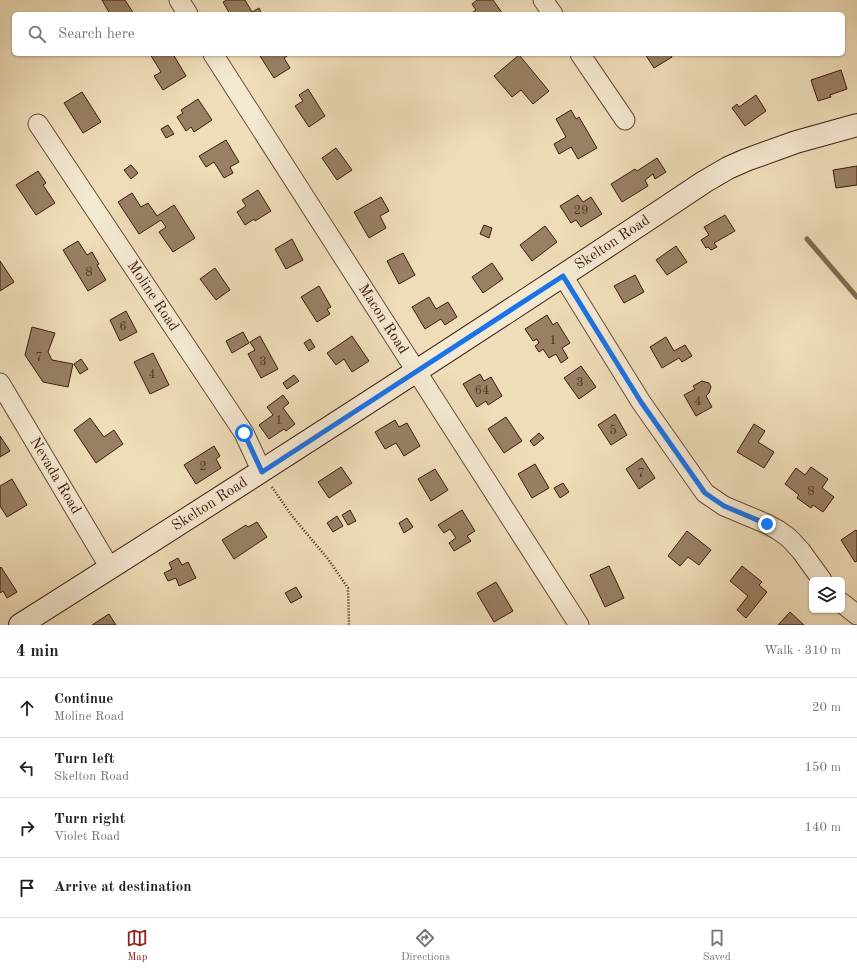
<!DOCTYPE html>
<meta charset="utf-8">
<style>
body{margin:0;font-family:"Old Standard TT",serif;background:#f2f2f2;color:#202124}
.controls{position:absolute;right:12px;bottom:12px;display:grid;overflow:hidden;border-radius:6px;box-shadow:0 1px 3px #0004}
.controls button{width:36px;height:36px;display:grid;place-items:center;padding:0;border:0;border-bottom:1px solid #e0e0e0;background:#fff;color:#202124;font:20px sans-serif}
.stop{position:absolute;width:12px;height:12px;margin:-9px;border:3px solid #1a73e8;border-radius:50%;background:#fff}
.stop.end{background:#1a73e8;border-color:#fff;box-shadow:0 1px 4px #0008}
.list{margin:0;padding:0;list-style:none}
h2{display:flex;justify-content:space-between;align-items:center;height:52px;margin:0;padding:0 16px;font-size:17px}
h2 small{font-size:13px;font-weight:400;color:#757577}
.list li{display:grid;grid-template-columns:26px 1fr auto;gap:12px;align-items:center;box-sizing:border-box;height:60px;padding:0 16px;border-top:1px solid #e0e0e0}
.list b{display:block;font-size:15px;white-space:nowrap}
.list p{margin:0;font-size:13px;white-space:nowrap;color:#757577}
.list em{font-size:13px;font-style:normal;color:#757577}
.icon{flex:none;width:22px;height:22px;fill:none;stroke:currentColor;stroke-width:2;stroke-linecap:round;stroke-linejoin:round}
.map{position:relative;flex:none;width:857px;height:625px;overflow:hidden}
.search{position:absolute;background:#fff;box-shadow:0 1px 3px #0004;left:12px;right:12px;top:12px;height:44px;display:flex;align-items:center;gap:10px;box-sizing:border-box;padding:0 14px;border-radius:6px;color:#757577;font-size:15px}
.sheet{height:292px;background:#fff}
nav{display:flex;justify-content:space-around;align-items:center;box-sizing:border-box;height:56px;border-top:1px solid #e0e0e0;background:#fff;font-size:11px;color:#757577}
nav a{display:grid;justify-items:center;gap:2px}
nav .on{color:#8f2418}
.map>svg:first-child{display:block}
.lines{fill:none;stroke-linecap:round;stroke-linejoin:round}
.stream{stroke:#836850;stroke-width:5}
.building{fill:#998065;stroke:#3c1c0a}
.street-casing{stroke:#694c36;stroke-width:21}
.secondary-casing{stroke:#3c1c0a;stroke-width:24}
.path{stroke:#3c1c0a;stroke-width:2.5;stroke-dasharray:1 2;stroke-linecap:butt}
.street{stroke:#f5e9d2;stroke-width:19}
.secondary{stroke:#f5e9d2;stroke-width:22}
.route{stroke:#1a73e8;stroke-width:5}
.labels{text-anchor:middle;dominant-baseline:central;stroke-width:4;stroke-linejoin:round;paint-order:stroke}
.number-label{font-size:13px;fill:#533521}
.street-label{font-size:15px;fill:#3c1c0a;stroke:#f5e9d2}
</style>
<div class="map">
<svg width="857" height="625" viewBox="0 0 857 625">
<rect width="100%" height="100%" fill="#efddb9"/>
<filter id="stains"><feTurbulence type="fractalNoise" baseFrequency=".005" numOctaves="4"/><feColorMatrix values="0 0 0 0 .2 0 0 0 0 .09 0 0 0 0 .02 0 0 0 .5 -.17"/></filter>
<radialGradient id="worn" r=".72"><stop offset=".6" stop-color="#630" stop-opacity="0"/><stop offset="1" stop-color="#630" stop-opacity=".3"/></radialGradient>
<g class="lines">
<path class="stream" d="M807 239 857 297"/>
</g>
<path class="building" d="M102 0H125L134 14H110Z
M227 0H245L252 12 259 8 262 14H230L223 2Z
M477 0H493L503 14H470L476 10 472 4Z
M150 54H173L186 76 163 90 154 76 161 72Z
M263 54H290L284 58 290 68 274 78 260 56Z
M645 54H670L672 57 654 68Z
M519 55 549 91 533 104 521 90 512 97 494 76Z
M841 70 847 89 830 95 831 97 818 101 811 80Z
M308 89 325 116 309 127 295 106 303 101 299 95Z
M82 92 101 122 83 133 64 103Z
M756 95 766 111 745 126 732 108 737 104 739 107Z
M198 99 212 120 194 132 191 127 186 131 177 117 183 113 181 110Z
M571 110 576 119 579 117 597 148 578 159 571 147 559 154 554 144 566 137 556 119Z
M168 125 174 134 166 138 161 129Z
M226 140 239 162 230 167 233 173 224 178 214 162 206 167 199 156Z
M336 148 352 170 337 180 322 158Z
M657 158 666 172 655 179 653 174 645 180 648 186 622 202 611 184 635 169 637 171Z
M131 165 138 173 131 179 124 170Z
M857 166V185L836 188 833 170Z
M38 171 46 183 43 185 55 203 36 215 16 185Z
M258 190 271 211 255 221 254 219 245 225 237 212 246 206 242 200Z
M132 193 141 207 148 203 157 216 174 205 195 238 173 252 159 232 166 227 161 220 139 234 118 202Z
M578 195 583 202 591 197 602 214 581 227 576 220 571 223 560 206Z
M381 197 389 211 380 216 386 228 369 238 354 212Z
M725 215 735 231 714 243 717 247 711 250 708 247 706 248 701 240 709 235 704 227Z
M484 225 492 228 489 238 480 234Z
M545 226 557 242 532 261 520 245Z
M292 239 303 260 286 269 275 249Z
M78 241 87 255 92 252 99 264 97 265 106 280 88 291 63 250Z
M676 246 687 262 667 275 656 260Z
M403 253 415 275 399 284 387 261Z
M0 261 14 282 0 291Z
M492 263 503 279 483 293 472 277Z
M215 268 230 290 216 300 200 279Z
M635 275 644 292 624 303 614 286Z
M319 286 331 307 327 309 330 314 317 322 301 297Z
M429 297 436 309 448 302 457 317 445 325 441 319 425 329 412 307Z
M126 311 137 332 120 341 110 320Z
M547 315 553 325 557 322 570 343 562 348 568 358 561 363 556 354 549 358 543 349 539 352 535 346 539 343 537 339 533 341 525 329Z
M32 327 55 333 48 352 52 360 73 364 68 387 43 382 25 355Z
M243 332 249 343 232 353 226 341Z
M260 336 278 369 261 378 248 354 255 350 250 342Z
M352 336 369 361 352 372 344 359 336 365 327 353Z
M666 337 674 351 685 345 692 356 682 362 679 358 662 368 650 347Z
M310 339 315 347 309 351 304 343Z
M153 353 169 385 150 394 134 362Z
M81 359 88 369 80 374 74 364Z
M581 366 596 387 579 399 564 378Z
M480 374 484 381 491 377 502 396 488 405 486 401 477 407 463 384Z
M294 375 299 381 287 389 283 383Z
M702 381 709 383 711 387 709 393 706 396 712 407 696 416 684 395 695 389 693 386Z
M283 395 289 403 283 408 295 424 286 431 284 429 269 439 259 425 273 415 267 407Z
M615 414 627 435 611 445 598 425Z
M506 417 522 441 504 453 488 429Z
M90 418 104 437 114 430 123 444 96 463 74 430Z
M395 420 399 427 407 423 420 446 404 456 396 443 385 449 375 432Z
M754 424 765 431 758 442 774 452 764 468 737 452Z
M539 433 544 438 534 446 530 441Z
M0 436 10 451 0 457Z
M214 446 220 456 216 459 221 468 196 484 184 465Z
M642 458 655 478 639 489 626 469Z
M535 464 549 488 532 498 518 474Z
M341 467 352 483 329 498 318 482Z
M811 467 828 479 822 488 834 497 823 512 813 505 811 508 797 498 799 495 785 484 796 468 805 475Z
M435 469 448 490 431 501 418 479Z
M12 479 27 505 7 517 0 506V486Z
M563 483 569 492 560 498 554 488Z
M350 510 356 521 348 525 342 515Z
M462 510 475 531 467 536 471 541 454 551 449 543 456 538 450 529 444 533 438 525Z
M337 516 343 526 333 532 327 523Z
M407 518 413 527 404 533 399 523Z
M257 522 267 537 234 559 222 540 246 525 248 527Z
M856 530 857 531V561L855 562 841 540Z
M687 531 711 550 699 565 688 557 680 566 668 556Z
M178 558 182 565 188 562 196 578 179 586 176 578 168 581 164 573 172 569 169 563Z
M609 566 624 598 605 607 590 575Z
M742 566 762 582 759 585 767 592 746 618 737 610 748 596 730 581Z
M1 567 17 592 7 598 3 591 0 593V568Z
M496 582 513 611 494 622 477 593Z
M296 587 302 597 291 603 285 593Z
M790 612 804 625H778Z
M109 614 116 625H92Z"/>
<g class="lines">
<defs>
<g id="street">
<path d="M179 0 188 14"/>
<path d="M543 0 553 14"/>
<path id="s1" d="M213 54 579 625"/>
<path d="M580 54 625 120"/>
<path id="s2" d="M38 124 244 433 262 472"/>
<path d="M563 276 641 402 705 493 724 506 767 524 778 530 789 538 801 551 822 580"/>
<path id="s3" d="M0 383 110 568"/>
<path d="M842 603 857 615"/>
</g>
<g id="secondary">
<path id="s4" d="M20 625C249 480 478 333 704 182L728 168 746 160 796 142 857 125"/>
</g>
</defs>
<use href="#street" class="street-casing"/>
<use href="#secondary" class="secondary-casing"/>
<path class="path" d="M272 487 292 516 328 559 348 588 349 625"/>
<use href="#street" class="street"/>
<use href="#secondary" class="secondary"/>
</g>
<g class="lines">
<path class="route" d="M244 433 262 472 563 276 641 402 705 493 724 506 767 524"/>
</g>
<g class="labels">
<g class="number-label">
<text x="581" y="210">29</text>
<text x="89" y="272">8</text>
<text x="123" y="326">6</text>
<text x="553" y="340">1</text>
<text x="39" y="357">7</text>
<text x="263" y="361">3</text>
<text x="152" y="374">4</text>
<text x="580" y="382">3</text>
<text x="482" y="390">64</text>
<text x="698" y="401">4</text>
<text x="279" y="420">1</text>
<text x="613" y="430">5</text>
<text x="203" y="466">2</text>
<text x="641" y="473">7</text>
<text x="811" y="491">8</text>
</g>
<g class="street-label">
<text stroke="none"><textPath href="#s4" startOffset="705">Skelton Road</textPath></text>
<text stroke="none"><textPath href="#s2" startOffset="207">Moline Road</textPath></text>
<text stroke="none"><textPath href="#s1" startOffset="315">Macon Road</textPath></text>
<text stroke="none"><textPath href="#s3" startOffset="108">Nevada Road</textPath></text>
<text stroke="none"><textPath href="#s4" startOffset="225">Skelton Road</textPath></text>
</g>
</g>
<rect width="100%" height="100%" filter="url(#stains)"/>
<rect width="100%" height="100%" fill="url(#worn)"/>
</svg>
<div class="controls">
<button><svg class="icon" aria-label="layers" viewBox="0 0 24 24"><path d="M12 4l9 5-9 5-9-5zM3 14l9 5 9-5"/></svg></button>
</div>
<div class="stop" style="left:244px;top:433px"></div>
<div class="stop end" style="left:767px;top:524px"></div>
<div class="search"><svg class="icon" aria-label="search" viewBox="0 0 24 24"><circle cx="10" cy="10" r="6"/><path d="M15 15l6 6"/></svg>Search here</div>
</div>
<section class="sheet">
<h2>4 min<small>Walk · 310 m</small></h2>
<ul class="list">
<li><svg class="icon" aria-label="ahead" viewBox="0 0 24 24"><path d="M12 20V5M6 11l6-6 6 6"/></svg><div><b>Continue</b><p>Moline Road</p></div><em>20 m</em></li>
<li><svg class="icon" aria-label="left" viewBox="0 0 24 24"><path d="M17 20v-9H6M10 6l-5 5 5 5"/></svg><div><b>Turn left</b><p>Skelton Road</p></div><em>150 m</em></li>
<li><svg class="icon" aria-label="right" viewBox="0 0 24 24"><path d="M7 20v-9h11M14 6l5 5-5 5"/></svg><div><b>Turn right</b><p>Violet Road</p></div><em>140 m</em></li>
<li><svg class="icon" aria-label="arrive" viewBox="0 0 24 24"><path d="M6 21V4h12l-3 4 3 4H6"/></svg><div><b>Arrive at destination</b></div></li>
</ul>
</section>
<nav>
<a class="on"><svg class="icon" aria-label="map" viewBox="0 0 24 24"><path d="M3 6l6-2 6 2 6-2v14l-6 2-6-2-6 2zM9 4v14M15 6v14"/></svg>Map</a>
<a><svg class="icon" aria-label="directions" viewBox="0 0 24 24"><path d="M12 3l9 9-9 9-9-9zM9 14v-3h6M13 9l2 2-2 2"/></svg>Directions</a>
<a><svg class="icon" aria-label="saved" viewBox="0 0 24 24"><path d="M7 4h10v16l-5-4-5 4z"/></svg>Saved</a>
</nav>
